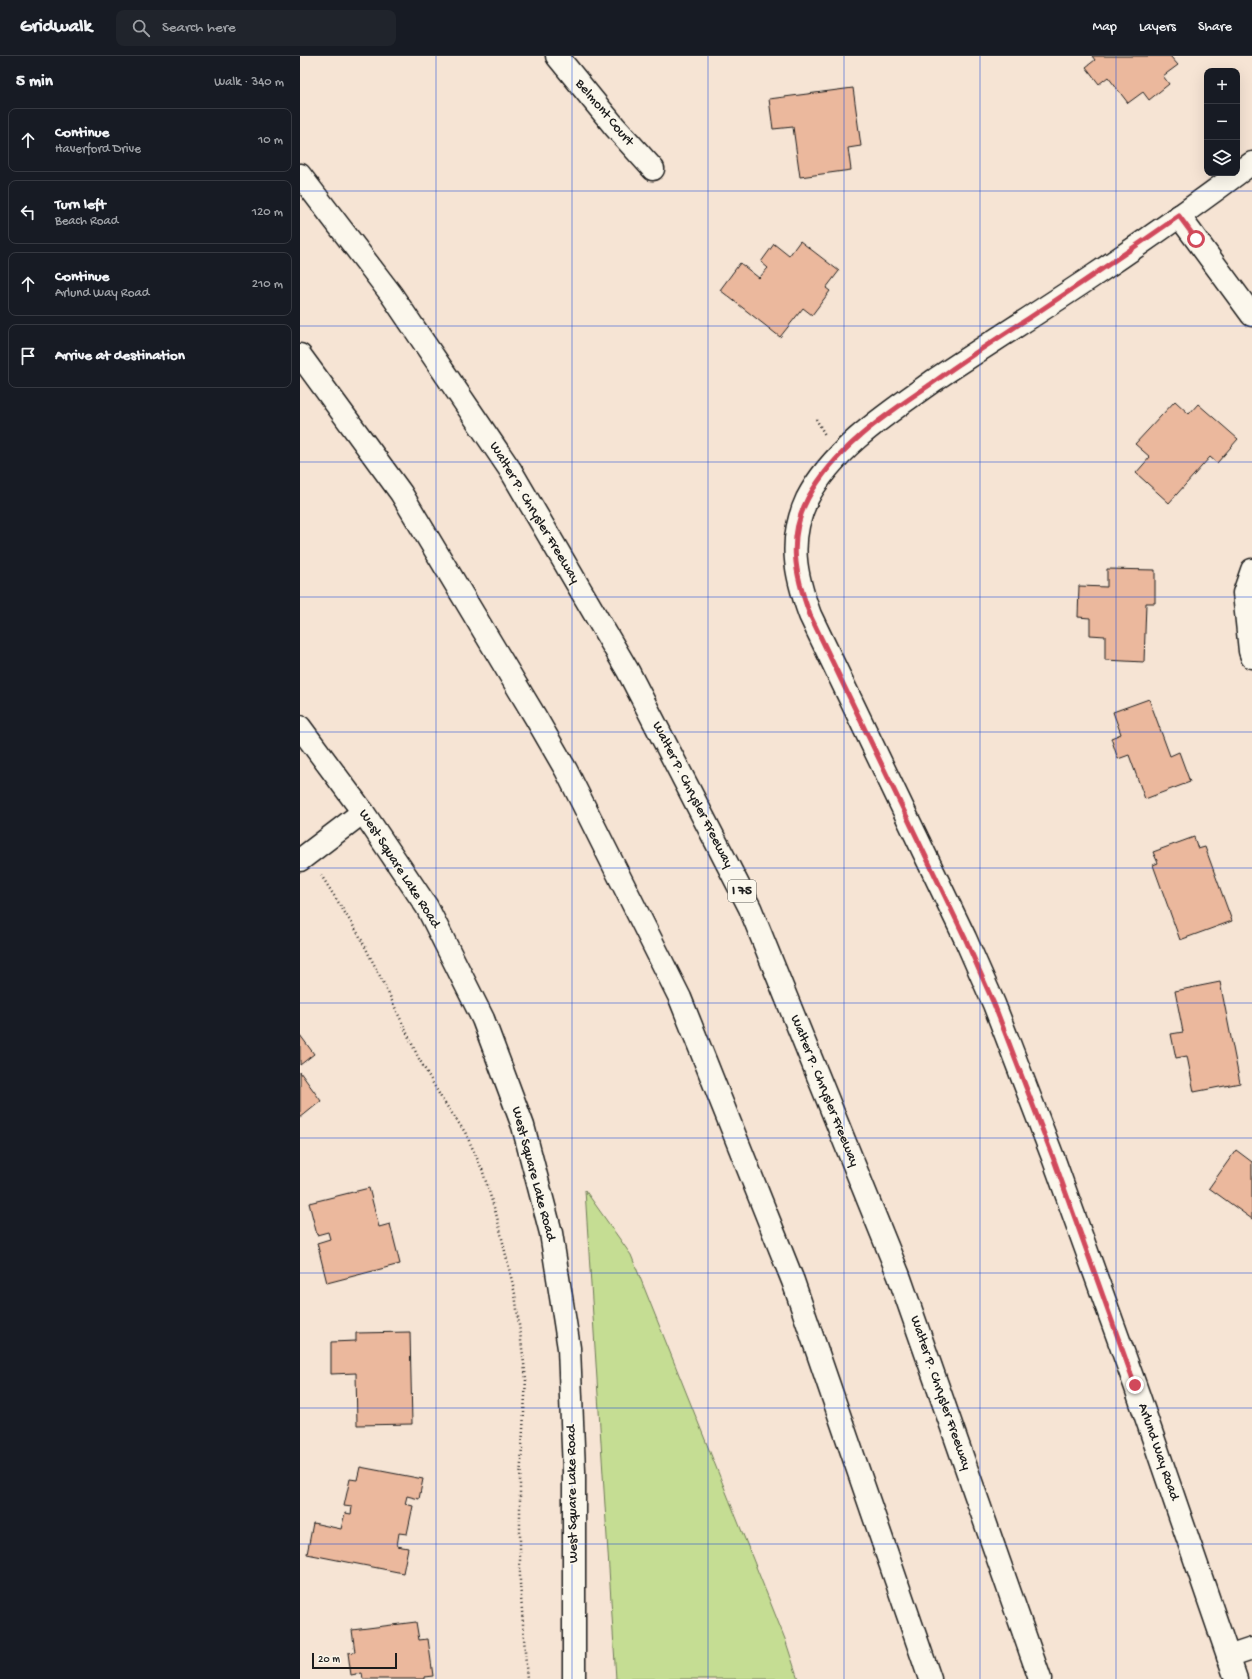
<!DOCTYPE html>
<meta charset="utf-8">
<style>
body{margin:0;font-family:"Gochi Hand",sans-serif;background:#20242c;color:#f1f3f6}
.controls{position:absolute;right:12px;top:12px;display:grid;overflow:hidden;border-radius:8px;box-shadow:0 4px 16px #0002}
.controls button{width:36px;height:36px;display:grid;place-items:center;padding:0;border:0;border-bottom:1px solid #363941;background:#171b24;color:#f1f3f6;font:20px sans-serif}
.scale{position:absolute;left:12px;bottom:10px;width:85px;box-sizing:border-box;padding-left:4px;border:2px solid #1c1c1c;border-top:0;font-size:11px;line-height:14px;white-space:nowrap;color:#1c1c1c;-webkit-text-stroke:3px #fbf7ec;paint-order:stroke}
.stop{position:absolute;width:12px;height:12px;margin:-9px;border:3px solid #d1495b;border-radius:50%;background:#fff}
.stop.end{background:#d1495b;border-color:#fff;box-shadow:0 1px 4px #0008}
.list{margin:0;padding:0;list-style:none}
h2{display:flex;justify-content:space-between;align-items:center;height:52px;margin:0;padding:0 16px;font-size:17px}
h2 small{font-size:13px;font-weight:400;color:#9ea1a6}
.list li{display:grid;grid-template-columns:26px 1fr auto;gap:12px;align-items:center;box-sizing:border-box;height:64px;margin:0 8px 8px;padding:0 8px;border:1px solid #363941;border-radius:8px}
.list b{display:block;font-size:15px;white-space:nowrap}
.list p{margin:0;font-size:13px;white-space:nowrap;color:#9ea1a6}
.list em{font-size:13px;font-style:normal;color:#9ea1a6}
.icon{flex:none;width:22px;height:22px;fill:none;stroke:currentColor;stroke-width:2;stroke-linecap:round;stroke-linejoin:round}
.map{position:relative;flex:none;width:952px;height:1623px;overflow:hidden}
header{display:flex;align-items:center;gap:24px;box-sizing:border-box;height:56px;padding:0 20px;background:#171b24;border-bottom:1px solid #363941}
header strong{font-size:19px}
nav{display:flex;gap:22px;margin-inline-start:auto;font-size:14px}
.search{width:280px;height:36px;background:#20242c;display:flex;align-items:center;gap:10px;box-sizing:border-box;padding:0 14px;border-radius:8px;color:#9ea1a6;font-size:15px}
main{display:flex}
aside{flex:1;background:#171b24}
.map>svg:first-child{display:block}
.green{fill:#c5dd93;stroke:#707c58}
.building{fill:#ebb89d;stroke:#1c1c1c}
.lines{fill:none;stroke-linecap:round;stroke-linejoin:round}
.minor-casing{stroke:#1c1c1c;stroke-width:25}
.tertiary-casing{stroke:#1c1c1c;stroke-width:25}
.secondary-casing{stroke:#1c1c1c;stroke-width:25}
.motorway-casing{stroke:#1c1c1c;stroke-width:25}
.path{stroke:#1c1c1c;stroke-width:2.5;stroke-dasharray:1 3;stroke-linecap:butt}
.minor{stroke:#fbf7ec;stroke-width:22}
.tertiary{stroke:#fbf7ec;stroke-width:22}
.secondary{stroke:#fbf7ec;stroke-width:22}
.motorway{stroke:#fbf7ec;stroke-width:22}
.route{stroke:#d1495b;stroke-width:5}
.grid{fill:none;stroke:#1d4ed8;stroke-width:1;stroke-opacity:0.55}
.labels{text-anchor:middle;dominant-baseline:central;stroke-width:3;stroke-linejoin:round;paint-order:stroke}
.shield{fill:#fbf7ec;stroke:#5f5e5a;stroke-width:1}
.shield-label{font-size:13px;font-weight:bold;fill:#1c1c1c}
.street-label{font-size:14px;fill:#1c1c1c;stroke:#fbf7ec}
</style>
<header>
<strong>Gridwalk</strong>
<div class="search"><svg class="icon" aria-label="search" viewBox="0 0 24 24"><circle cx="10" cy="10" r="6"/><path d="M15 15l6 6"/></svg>Search here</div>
<nav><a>Map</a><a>Layers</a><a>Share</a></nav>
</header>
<main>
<aside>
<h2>5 min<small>Walk · 340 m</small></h2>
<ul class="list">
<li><svg class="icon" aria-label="ahead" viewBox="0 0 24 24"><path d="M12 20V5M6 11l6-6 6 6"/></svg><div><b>Continue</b><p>Haverford Drive</p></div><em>10 m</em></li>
<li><svg class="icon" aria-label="left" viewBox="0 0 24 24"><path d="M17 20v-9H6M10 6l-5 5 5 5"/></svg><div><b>Turn left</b><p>Beach Road</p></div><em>120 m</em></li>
<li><svg class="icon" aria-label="ahead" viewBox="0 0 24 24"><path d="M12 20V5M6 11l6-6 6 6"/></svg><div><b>Continue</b><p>Arlund Way Road</p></div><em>210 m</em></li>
<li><svg class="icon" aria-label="arrive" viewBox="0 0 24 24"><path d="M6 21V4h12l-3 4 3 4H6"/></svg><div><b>Arrive at destination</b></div></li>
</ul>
</aside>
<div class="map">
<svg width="952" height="1623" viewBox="0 0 952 1623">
<rect width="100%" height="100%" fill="#f6e4d4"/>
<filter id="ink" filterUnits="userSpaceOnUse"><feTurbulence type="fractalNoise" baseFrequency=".025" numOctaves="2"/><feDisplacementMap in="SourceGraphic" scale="8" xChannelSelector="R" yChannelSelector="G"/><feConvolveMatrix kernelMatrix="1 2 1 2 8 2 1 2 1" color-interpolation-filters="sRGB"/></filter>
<g filter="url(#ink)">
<path class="green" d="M285 1134 331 1199 485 1583 498 1623H316Z"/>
<path class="building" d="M792 0H870L878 9 863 20 869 28 849 44 843 36 828 47 808 21 799 28 786 11 795 4Z
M553 32 561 90 548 92 551 114 500 121 493 71 473 73 469 43Z
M500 185 539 215 526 232 530 235 512 259 503 252 480 281 420 234 440 207 459 222 468 212 461 206 474 188 489 200Z
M875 345 889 358 898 348 938 383 917 407 910 401 869 447 836 417 850 401 835 388Z
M807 513 855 514V547H846L844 606 805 604V580L790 579V562L778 561 779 530 807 531Z
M849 643 870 700 879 696 890 726 845 743 829 699 818 703 811 682 821 678 813 656Z
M894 781 898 793 905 791 932 865 880 884 853 809 858 807 853 796Z
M920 926 940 1027 894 1036 887 1000 876 1002 871 978 883 976 875 935Z
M0 979 14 998 0 1009Z
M0 1016 21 1045 0 1062Z
M936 1094 952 1106V1163L909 1132Z
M69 1132 79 1171 90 1168 100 1208 27 1227 17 1187 30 1183 28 1176 17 1179 9 1147Z
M110 1276 112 1368 57 1369 56 1317 31 1318V1286L56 1285V1277Z
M60 1411 123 1423 119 1443 107 1440 105 1448 113 1450 107 1478 99 1477 97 1490 108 1492 103 1517 7 1498 13 1467 41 1473 45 1457 51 1458 52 1451 44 1450 50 1423 57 1424Z
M116 1566 119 1584 128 1583 133 1620 124 1621V1623H63L62 1617 51 1619 48 1597 55 1596 52 1574Z"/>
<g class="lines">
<defs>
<path id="minor" d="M257 0 315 71 353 113
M879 160 952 259
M952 514 944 537 950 595 952 601
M928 1601 952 1593"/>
<path id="tertiary" d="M0 804 63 756
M936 1623 835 1329 754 1104 694 948 665 882 510 559C495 518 488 484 507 443 533 392 591 355 636 323 688 288 741 255 793 220 847 184 900 146 952 107"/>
<path id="secondary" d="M0 671 63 756 127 851 183 963 223 1070 251 1177 269 1292 274 1415V1623"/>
<path id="motorway" d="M0 119 91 238 211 415 328 615 450 852 599 1220 740 1623
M0 299 101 437 236 662 266 714 380 942 493 1225 630 1623"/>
</defs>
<use href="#minor" class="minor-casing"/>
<use href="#tertiary" class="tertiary-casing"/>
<use href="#secondary" class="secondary-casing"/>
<use href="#motorway" class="motorway-casing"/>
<path class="path" d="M516 363 525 379
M21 819 59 879 87 934 118 1001 142 1043 165 1076 182 1113 197 1161 215 1238 226 1323 220 1424V1527L227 1623"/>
<use href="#minor" class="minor"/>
<use href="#tertiary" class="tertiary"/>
<use href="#secondary" class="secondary"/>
<use href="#motorway" class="motorway"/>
</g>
</g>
<g class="lines" filter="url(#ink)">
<path class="route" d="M835 1329 754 1104 694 948 665 882 510 559C495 519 487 482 508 442 535 392 585 359 631 328 663 305 696 283 729 262 779 229 829 195 879 160L896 183"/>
</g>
<path class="grid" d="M136 0V1623M272 0V1623M408 0V1623M544 0V1623M680 0V1623M816 0V1623M0 135H952M0 270H952M0 406H952M0 541H952M0 676H952M0 812H952M0 947H952M0 1082H952M0 1217H952M0 1352H952M0 1488H952"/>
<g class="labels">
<rect class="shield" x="428" y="824" width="28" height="22" rx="3"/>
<g class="shield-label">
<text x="442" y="835">I 75</text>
</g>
<g class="street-label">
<text transform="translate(304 57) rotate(50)">Belmont Court</text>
<text transform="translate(234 457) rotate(59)">Walter P. Chrysler Freeway</text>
<text transform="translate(392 739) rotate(63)">Walter P. Chrysler Freeway</text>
<text transform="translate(99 813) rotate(57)">West Square Lake Road</text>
<text transform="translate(524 1035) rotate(68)">Walter P. Chrysler Freeway</text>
<text transform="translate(233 1118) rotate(75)">West Square Lake Road</text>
<text transform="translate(640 1337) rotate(71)">Walter P. Chrysler Freeway</text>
<text transform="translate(858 1396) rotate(71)">Arlund Way Road</text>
<text transform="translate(273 1438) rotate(-91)">West Square Lake Road</text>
</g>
</g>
</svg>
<div class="controls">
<button>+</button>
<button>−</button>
<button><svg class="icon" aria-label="layers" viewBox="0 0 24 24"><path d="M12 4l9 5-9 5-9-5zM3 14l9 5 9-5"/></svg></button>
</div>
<div class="scale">20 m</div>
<div class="stop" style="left:896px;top:183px"></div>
<div class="stop end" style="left:835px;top:1329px"></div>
</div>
</main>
